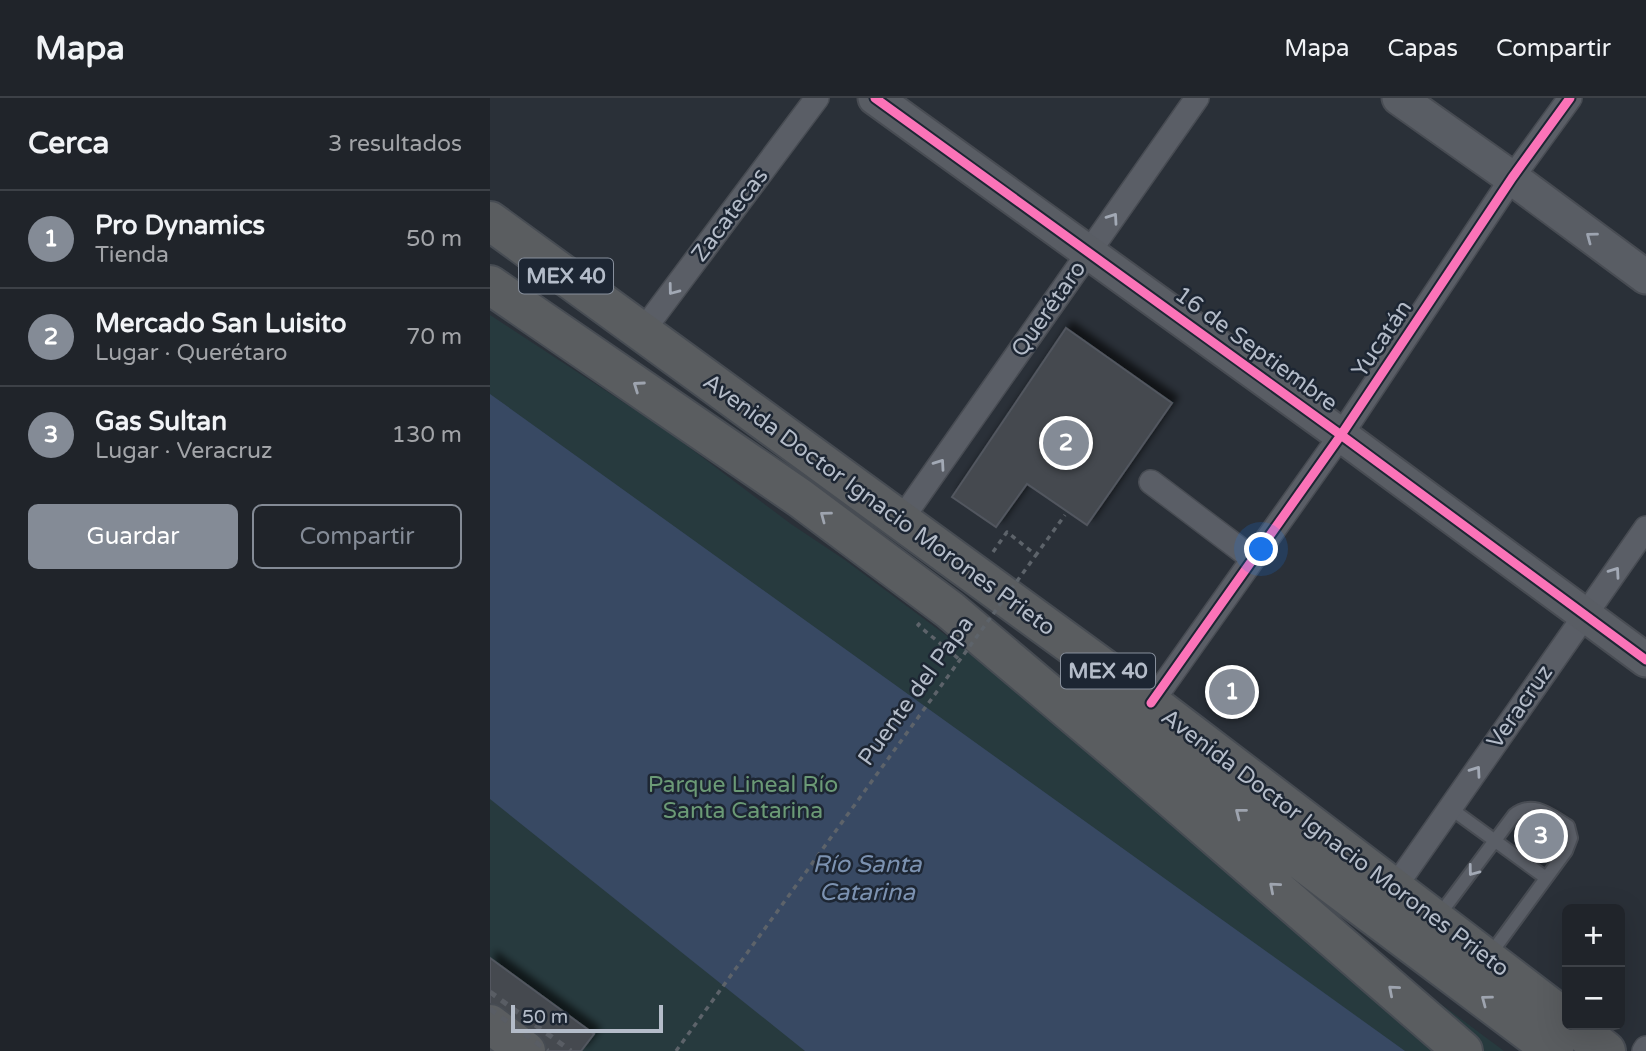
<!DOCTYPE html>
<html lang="es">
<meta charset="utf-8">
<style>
body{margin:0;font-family:"Varela Round",sans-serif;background:#282c32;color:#f1f3f6}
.controls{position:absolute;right:21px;bottom:21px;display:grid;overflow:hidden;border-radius:10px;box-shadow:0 7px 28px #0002}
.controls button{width:63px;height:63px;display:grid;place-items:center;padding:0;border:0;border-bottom:2px solid #3d4147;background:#20242a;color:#f1f3f6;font:35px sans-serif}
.scale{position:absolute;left:21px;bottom:18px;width:152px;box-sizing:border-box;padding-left:7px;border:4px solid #b4bcc9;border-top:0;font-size:19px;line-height:24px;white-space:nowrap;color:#b4bcc9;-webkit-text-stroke:5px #1d2633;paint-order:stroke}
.you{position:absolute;left:772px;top:452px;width:24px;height:24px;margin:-18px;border:5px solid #fff;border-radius:50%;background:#1a73e8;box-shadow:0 0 0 10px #1a73e833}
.badge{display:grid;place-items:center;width:46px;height:46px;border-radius:50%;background:#848b96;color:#fff;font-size:23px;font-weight:700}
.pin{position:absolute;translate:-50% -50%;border:4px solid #fff;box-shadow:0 2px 7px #0006}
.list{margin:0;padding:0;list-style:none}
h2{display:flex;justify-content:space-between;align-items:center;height:91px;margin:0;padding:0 28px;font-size:30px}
h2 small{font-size:23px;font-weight:400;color:#a2a4a8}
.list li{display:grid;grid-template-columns:46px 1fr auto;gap:21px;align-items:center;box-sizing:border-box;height:98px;padding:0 28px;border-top:2px solid #3d4147}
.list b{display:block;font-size:26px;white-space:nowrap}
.list p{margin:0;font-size:23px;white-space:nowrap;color:#a2a4a8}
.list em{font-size:23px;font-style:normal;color:#a2a4a8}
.actions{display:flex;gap:14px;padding:21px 28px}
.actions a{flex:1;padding:16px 0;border:2px solid #848b96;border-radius:10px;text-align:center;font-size:24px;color:#848b96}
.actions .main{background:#848b96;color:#fff}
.map{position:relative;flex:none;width:1156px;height:953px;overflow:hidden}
header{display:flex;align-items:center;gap:42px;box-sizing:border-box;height:98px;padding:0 35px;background:#20242a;border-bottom:2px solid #3d4147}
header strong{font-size:33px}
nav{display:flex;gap:38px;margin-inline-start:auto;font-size:24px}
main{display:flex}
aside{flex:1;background:#20242a}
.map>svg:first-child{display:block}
.green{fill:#273a3e}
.water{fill:#384963}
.building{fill:#444950;stroke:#52575f;stroke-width:2;filter:url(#shadow)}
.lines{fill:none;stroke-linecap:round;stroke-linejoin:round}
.lane-casing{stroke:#484c53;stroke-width:16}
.street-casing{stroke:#484c53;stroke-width:26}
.secondary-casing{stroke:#484c53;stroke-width:37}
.highway-casing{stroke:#474c53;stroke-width:42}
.path{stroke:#5d636a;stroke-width:3.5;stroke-dasharray:5 5;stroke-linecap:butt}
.lane{stroke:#5a5e66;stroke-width:12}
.street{stroke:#5a5e66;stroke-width:23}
.secondary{stroke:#595d64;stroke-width:33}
.highway{stroke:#5a5d60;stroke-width:38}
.rail{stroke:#595d64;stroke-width:5;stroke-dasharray:7 7;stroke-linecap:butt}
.path-bridge{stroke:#5d636a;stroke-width:3.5;stroke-dasharray:5 5;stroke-linecap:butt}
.cycleway-casing{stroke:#1d2633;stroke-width:13}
.cycleway{stroke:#fb73b8;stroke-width:9}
.oneway{stroke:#a2a9b5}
.oneway2{stroke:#9da4b0}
.oneway3{stroke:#9ea4af}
.labels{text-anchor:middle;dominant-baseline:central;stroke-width:5;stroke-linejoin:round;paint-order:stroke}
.shield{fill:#1d2633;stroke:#878f9c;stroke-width:2}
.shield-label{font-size:21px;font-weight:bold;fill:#b4bcc9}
.street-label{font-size:23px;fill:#b4bcc9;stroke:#1d2633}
.park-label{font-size:23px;fill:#6b9a76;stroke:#1d2633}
.water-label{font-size:24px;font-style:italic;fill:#7c92b1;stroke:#1d2633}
</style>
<header>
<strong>Mapa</strong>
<nav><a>Mapa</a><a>Capas</a><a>Compartir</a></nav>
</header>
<main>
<aside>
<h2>Cerca<small>3 resultados</small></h2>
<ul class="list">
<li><span class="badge">1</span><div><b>Pro Dynamics</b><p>Tienda</p></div><em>50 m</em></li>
<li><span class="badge">2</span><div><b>Mercado San Luisito</b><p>Lugar · Querétaro</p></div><em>70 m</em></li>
<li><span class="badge">3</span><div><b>Gas Sultan</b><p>Lugar · Veracruz</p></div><em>130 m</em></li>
</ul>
<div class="actions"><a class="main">Guardar</a><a>Compartir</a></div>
</aside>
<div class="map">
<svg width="1156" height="953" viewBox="0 0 1156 953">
<defs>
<filter id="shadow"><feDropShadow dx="6" dy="-6" stdDeviation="3.5" flood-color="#0009"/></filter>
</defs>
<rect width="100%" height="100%" fill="#2a3038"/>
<path class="green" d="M0 217 179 334 301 426 355 462 1014 953H67L0 901Z"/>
<path class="water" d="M0 296 915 953H315L0 701Z"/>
<path class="building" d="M576 230 682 305 597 427 537 386 506 429 462 399Z
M1050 718 1069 730 1051 758 1032 746Z
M0 860 104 936 91 953H0Z"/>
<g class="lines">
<defs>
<path id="lane" d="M960 710 1056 780
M947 820 1024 717C1043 702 1060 717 1078 728L1081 740 1076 753 999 858"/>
<path id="street" d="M152 234 327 0
M661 384 763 461
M411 422 707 0
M661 605 851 337 1022 80 1080 0
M905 789 1156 430
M1154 953 1156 950"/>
<path id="secondary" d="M385 0 851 337 1156 562
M909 0 1022 80 1156 179"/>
<path id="highway" d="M0 123 661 605 1077 922
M0 187 310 400 460 512 635 660 973 953
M598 599 843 787 1064 953
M0 926 36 953
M1083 927 1116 953"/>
</defs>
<use href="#lane" class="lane-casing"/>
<use href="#street" class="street-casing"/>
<use href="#secondary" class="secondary-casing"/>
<use href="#highway" class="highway-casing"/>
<path class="path" d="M503 454 517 434 546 457 575 417
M430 525 428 527 470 562"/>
<use href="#lane" class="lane"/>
<use href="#street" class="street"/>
<use href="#secondary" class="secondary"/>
<use href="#highway" class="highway"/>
<path class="rail" d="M0 894 81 953
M0 911 58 953"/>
<path class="path-bridge" d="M186 953 546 457"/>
<defs>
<path id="cycleway" d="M385 0 851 337 1156 562
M661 605 851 337 1022 80 1080 0"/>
</defs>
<use href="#cycleway" class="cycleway-casing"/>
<use href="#cycleway" class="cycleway"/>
</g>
<defs><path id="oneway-chevron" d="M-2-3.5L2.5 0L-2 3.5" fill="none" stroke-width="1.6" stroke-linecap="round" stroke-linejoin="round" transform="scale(1.75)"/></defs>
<g class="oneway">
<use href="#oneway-chevron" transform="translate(623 120) rotate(-55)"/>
<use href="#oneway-chevron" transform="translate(183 192) rotate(127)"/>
<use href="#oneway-chevron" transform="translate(450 366) rotate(-55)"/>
<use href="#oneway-chevron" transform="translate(1125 474) rotate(-55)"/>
<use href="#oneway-chevron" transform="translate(986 673) rotate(-55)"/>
<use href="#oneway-chevron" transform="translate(983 773) rotate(127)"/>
</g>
<use class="oneway2" href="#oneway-chevron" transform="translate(1101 139) rotate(-143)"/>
<g class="oneway3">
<use href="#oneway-chevron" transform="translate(148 288) rotate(-145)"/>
<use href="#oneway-chevron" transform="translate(335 418) rotate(-143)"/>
<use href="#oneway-chevron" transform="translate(750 715) rotate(-142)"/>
<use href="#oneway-chevron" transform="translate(784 789) rotate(-139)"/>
<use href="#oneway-chevron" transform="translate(903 892) rotate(-139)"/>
<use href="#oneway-chevron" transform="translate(996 902) rotate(-143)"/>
</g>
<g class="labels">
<g class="shield">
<rect x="29" y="160.5" width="94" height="35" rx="5"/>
<rect x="571" y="555.5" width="94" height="35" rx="5"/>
</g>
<g class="shield-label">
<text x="76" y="178">MEX 40</text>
<text x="618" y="573">MEX 40</text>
</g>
<g class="street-label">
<text transform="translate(240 117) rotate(-53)">Zacatecas</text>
<text transform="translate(559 211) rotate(-55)">Querétaro</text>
<text transform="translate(892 241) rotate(-56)">Yucatán</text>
<text transform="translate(766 251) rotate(36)">16 de Septiembre</text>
<text transform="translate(389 407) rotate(36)">Avenida Doctor Ignacio Morones Prieto</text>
<text transform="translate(426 593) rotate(-54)">Puente del Papa</text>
<text transform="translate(1030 609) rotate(-55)">Veracruz</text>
<text transform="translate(845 745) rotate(37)">Avenida Doctor Ignacio Morones Prieto</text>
</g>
<g class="park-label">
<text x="253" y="687">Parque Lineal Río<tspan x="253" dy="26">Santa Catarina</tspan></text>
</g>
<g class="water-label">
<text x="377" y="766">Río Santa<tspan x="377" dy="28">Catarina</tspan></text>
</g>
</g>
</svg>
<div class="controls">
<button>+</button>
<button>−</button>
</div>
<div class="scale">50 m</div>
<div class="you"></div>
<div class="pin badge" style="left:742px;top:594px">1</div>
<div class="pin badge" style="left:576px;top:345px">2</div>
<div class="pin badge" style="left:1051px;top:738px">3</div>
</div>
</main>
